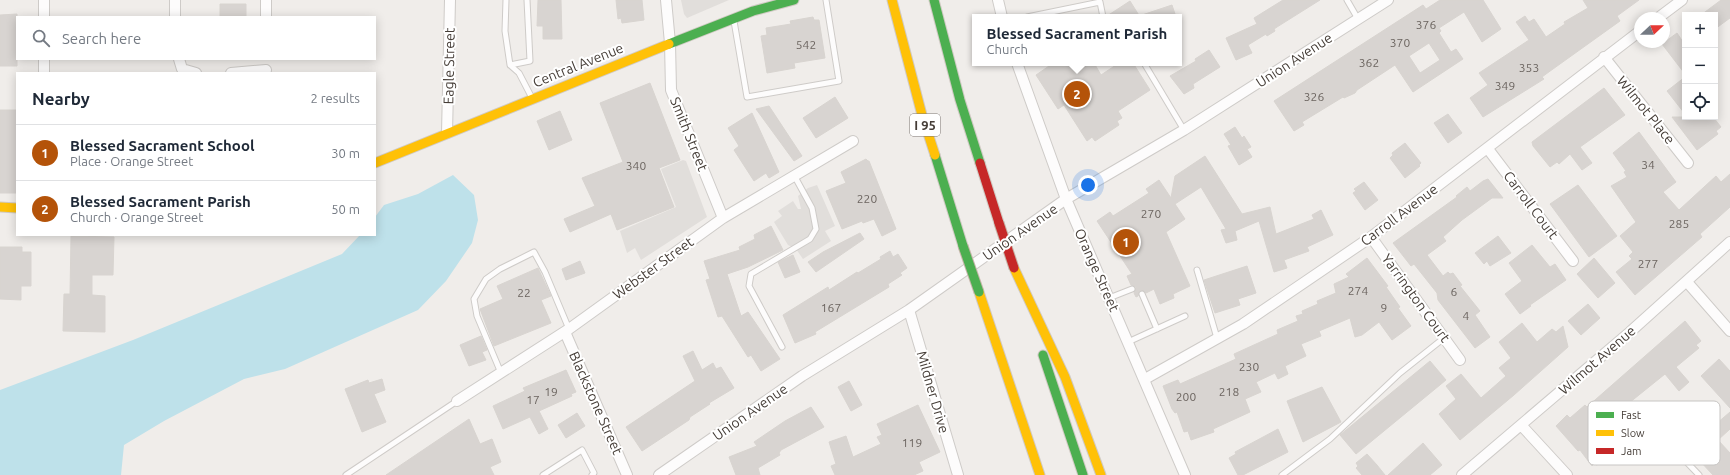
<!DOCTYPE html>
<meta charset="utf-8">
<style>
body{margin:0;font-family:Ubuntu,sans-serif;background:#f2f2f3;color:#1f2937}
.controls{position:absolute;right:12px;top:12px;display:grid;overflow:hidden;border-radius:0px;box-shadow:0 2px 10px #0003}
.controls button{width:36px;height:36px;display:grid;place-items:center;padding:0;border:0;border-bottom:1px solid #e0e1e3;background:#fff;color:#1f2937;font:20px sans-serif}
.compass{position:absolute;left:1634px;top:12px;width:36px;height:36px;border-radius:50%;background:#fff;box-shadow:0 2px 10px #0003;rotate:68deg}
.you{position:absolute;left:1088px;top:185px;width:14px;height:14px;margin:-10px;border:3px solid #fff;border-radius:50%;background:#1a73e8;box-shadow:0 0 0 6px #1a73e833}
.badge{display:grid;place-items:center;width:26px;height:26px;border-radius:50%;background:#b45309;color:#fff;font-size:13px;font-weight:700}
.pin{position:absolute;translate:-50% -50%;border:2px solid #fff;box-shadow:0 1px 4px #0006}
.popup{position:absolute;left:972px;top:14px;width:210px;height:52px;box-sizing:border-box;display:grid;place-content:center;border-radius:0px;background:#fff;filter:drop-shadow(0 1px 3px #0005);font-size:13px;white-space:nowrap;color:#747a83}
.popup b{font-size:15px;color:#1f2937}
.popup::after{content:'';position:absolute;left:50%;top:100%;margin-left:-8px;border:8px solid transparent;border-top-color:#fff}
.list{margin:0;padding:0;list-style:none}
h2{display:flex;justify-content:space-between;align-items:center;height:52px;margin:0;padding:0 16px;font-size:17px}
h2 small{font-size:13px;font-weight:400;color:#747a83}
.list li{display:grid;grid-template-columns:26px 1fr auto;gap:12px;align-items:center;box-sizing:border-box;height:56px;padding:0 16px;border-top:1px solid #e0e1e3}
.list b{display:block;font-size:15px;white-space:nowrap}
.list p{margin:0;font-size:13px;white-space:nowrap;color:#747a83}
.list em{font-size:13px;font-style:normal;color:#747a83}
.icon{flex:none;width:22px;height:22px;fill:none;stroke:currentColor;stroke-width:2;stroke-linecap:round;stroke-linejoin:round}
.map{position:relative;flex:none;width:1730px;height:475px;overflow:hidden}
.search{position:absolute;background:#fff;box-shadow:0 2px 10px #0003;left:16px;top:16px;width:360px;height:44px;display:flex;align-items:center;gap:10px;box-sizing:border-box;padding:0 14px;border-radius:0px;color:#747a83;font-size:15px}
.panel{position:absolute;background:#fff;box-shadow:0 2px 10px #0003;left:16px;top:72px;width:360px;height:164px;border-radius:0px}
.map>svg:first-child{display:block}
.parking{fill:#e1dedb}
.water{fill:#bee1ea}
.building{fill:#d8d4d1;stroke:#d8d4d0;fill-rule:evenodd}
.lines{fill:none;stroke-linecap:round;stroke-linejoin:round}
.lane-casing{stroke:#cecbc8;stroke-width:7}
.street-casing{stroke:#cecbc8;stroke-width:12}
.fast-casing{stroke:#d0cac3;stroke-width:11}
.slow-casing{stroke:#d0cac3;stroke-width:11}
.jam-casing{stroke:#d0cac3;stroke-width:11}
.lane{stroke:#fdfcfc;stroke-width:5}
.street{stroke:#fdfcfc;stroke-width:10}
.fast{stroke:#4caf50;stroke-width:9}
.slow{stroke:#ffc107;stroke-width:9}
.jam{stroke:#c62828;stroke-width:9}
.fast-bridge-casing{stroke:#c5b5a8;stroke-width:11;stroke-linecap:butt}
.jam-bridge-casing{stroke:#c5b5a8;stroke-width:11;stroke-linecap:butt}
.fast-bridge{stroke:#4caf50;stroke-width:9}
.jam-bridge{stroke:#c62828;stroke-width:9}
.labels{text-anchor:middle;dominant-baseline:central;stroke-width:4;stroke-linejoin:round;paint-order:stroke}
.number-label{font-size:12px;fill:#6b645f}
.shield{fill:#fff;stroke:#7d7773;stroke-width:1}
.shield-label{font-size:13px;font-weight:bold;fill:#453d37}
.street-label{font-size:14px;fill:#453d37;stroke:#fff}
.key{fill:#fff;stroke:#c7c5c3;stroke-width:1}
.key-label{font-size:11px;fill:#453d37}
</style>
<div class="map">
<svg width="1730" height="475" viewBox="0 0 1730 475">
<rect width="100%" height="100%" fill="#f0edea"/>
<path class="parking" d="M681 0H729L687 18 684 14Z
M683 160 686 161 707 217 641 260 635 248 627 253 620 231 676 207 661 169Z
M817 185 835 226 825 231 831 241 803 259 796 249 788 245 774 222 782 216 778 211 793 201 798 209H801L798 196 808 188Z"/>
<path class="water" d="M453 175 474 195 478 220 472 243 446 281 418 310 285 369 244 379 164 421 124 445 121 475H0V390L133 340 342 254 360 235H375V217L384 205 418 194Z"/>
<path class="building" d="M538 0H561L562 39H543V26H537Z
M616 0H642L644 20 622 23 621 18 618 19Z
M1283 0H1320L1277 27 1274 29 1275 31 1267 36 1266 34 1248 45 1252 53 1236 60 1226 38 1257 24 1254 18Z
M1440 0H1483L1501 29 1482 42 1464 12 1439 28 1441 31 1439 33 1451 52 1456 49 1463 59 1413 92 1395 65 1357 90 1355 93 1344 98 1343 97 1302 122 1304 125 1294 131 1274 101 1423 5 1426 9ZM1429 43 1440 60 1420 73 1409 56Z
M1583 0H1639L1617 16 1620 21 1546 74 1542 77 1544 79 1483 117 1470 98 1488 85 1479 73 1529 40 1516 22 1525 16 1529 22 1534 19 1546 37 1565 24 1564 22 1588 8Z
M1721 0H1730V18L1715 29V15H1701Z
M1130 1 1140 17H1107V16Z
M220 4H246V16H220Z
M1172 5 1176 17H1142V15Z
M17 14V66H0V15Z
M813 17 814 20H819L825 58 794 63 795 68 767 73 761 36 767 35 766 28 791 24 790 21Z
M1677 33 1685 45V74L1662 44Z
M1209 50 1220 67 1193 84 1194 88 1184 94 1170 76 1196 61 1195 59Z
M1049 63H1094L1101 75 1119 63H1133L1150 90 1118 111 1122 118 1117 121 1119 125 1095 141 1092 137 1087 141 1064 105 1058 109 1036 75 1049 66Z
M1685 77V114L1667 91Z
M650 83 680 160 659 168 674 207 617 230 611 214 570 232 564 219 595 206 582 178 623 162 600 103Z
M1604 88 1625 115 1580 147 1592 163 1582 170 1570 154 1559 164 1557 162 1550 167 1533 146 1532 142Z
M835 97 848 118 816 138 803 118Z
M769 106 802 156 794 161 756 109Z
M0 110H17V193H0Z
M560 111 572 140 549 150 537 121Z
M752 113 779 172 769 178 766 173 754 181 734 150 739 146 728 128Z
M1448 114 1462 133 1448 143 1434 123Z
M1672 117H1713L1721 127 1716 131 1718 134 1697 150Z
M1235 127 1242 138 1244 136 1251 147 1247 149 1252 157 1239 165 1228 146 1231 145 1224 134Z
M1639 132 1676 182 1663 192 1679 210 1716 176 1721 182 1730 174V207L1700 234 1702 237 1635 295 1616 272 1632 259 1629 256 1633 252 1620 236 1636 222 1611 186 1627 177 1624 172 1626 171 1613 153Z
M1405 143 1421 163 1419 165 1420 166 1405 178 1390 158 1393 155 1392 153Z
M1205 156 1242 214 1270 207 1276 234 1314 219 1312 215 1321 210 1333 235 1307 247 1309 251 1284 260 1287 268 1274 272 1259 221 1235 231 1237 240 1226 243 1221 230 1226 229 1201 187 1175 204 1185 219 1166 232 1190 286 1173 294 1174 298 1160 304 1154 289 1146 293 1140 291 1138 296 1136 297 1134 293 1136 287 1131 285 1127 276 1132 274 1097 221 1110 212 1113 216 1149 193 1146 189 1159 180 1171 198 1175 176Z
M866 159 868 161H869L896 229 882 236 874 219 863 223 862 221 842 229 826 191 846 183 841 172Z
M1488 179 1503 198H1492L1462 220 1443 237 1446 241 1427 255 1443 276 1448 272 1450 274 1453 273 1462 285 1460 286 1480 311 1475 315 1490 337 1475 348 1438 300 1437 293 1414 264 1411 266 1393 243 1457 197 1456 196 1467 187 1470 191 1483 181Z
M1364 182 1378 200 1365 210 1353 193 1356 191 1354 189Z
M1578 185 1617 236 1589 257 1550 204Z
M771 226 783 250 748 267 727 274 741 316 748 312 780 359 761 371 751 355 748 357 722 316 718 317 706 280 710 279 704 261 740 250 739 247 755 239 754 235Z
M860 233 864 239 816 272 808 262 823 252Z
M71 236 114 237 113 275H92V295L105 296V332L63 331 64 294H70Z
M1498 236 1511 253 1490 266 1487 261 1484 264 1475 253Z
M1532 245 1550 267 1555 264 1566 280 1530 305 1531 306 1520 314 1505 294 1522 281 1509 263Z
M0 247H22V252H31V286H21V300L0 299Z
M890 251 893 257 898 254 907 268 900 273 902 275 888 284 889 287 815 332 816 334 795 343 783 315 828 287 829 290 857 272 858 273 881 259 880 257Z
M793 255 800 272 785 278 778 262Z
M1367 258 1388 286 1386 287 1400 307 1398 308 1411 326 1392 340 1379 322 1362 335 1355 337 1350 318 1319 331 1321 336 1301 344 1306 356 1285 366 1288 374 1278 379 1275 373 1256 382 1261 392 1245 399 1250 412 1213 429 1214 432 1191 440 1188 431 1184 432 1177 412 1175 413 1172 409 1163 386 1178 380 1180 384 1236 359 1234 354 1278 334 1277 330 1298 321 1296 316 1303 314 1302 311 1318 304 1317 301 1336 293 1334 284 1349 277 1346 274Z
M1594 258 1615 283 1598 298 1577 274Z
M580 261 585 273 566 280 562 269Z
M1247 266 1256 293 1238 299 1240 305 1215 313 1204 280Z
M538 268 551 296 541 300 551 323 494 346 480 309 503 299 497 286Z
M1588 304 1600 318 1581 335 1568 321Z
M1685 321 1701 341 1696 345 1699 348 1676 367 1689 382 1679 391 1665 374 1629 403 1647 426 1637 435 1619 414 1589 442 1604 459 1597 465 1594 464 1592 466 1580 450 1578 451 1556 426 1567 415 1570 418 1585 405 1587 407Z
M1522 323 1537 342 1552 329 1556 332 1563 326 1568 347 1514 395 1460 440 1439 414 1456 399 1446 386 1461 374 1481 398 1506 376 1499 368 1511 358 1499 342Z
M481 336 487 350 482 352 486 360 469 366 460 345Z
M693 351 702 370 713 363 716 369 721 367 734 388 709 403 710 404 690 417 689 420 642 451 626 427 695 381 683 356Z
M1719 359 1730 371V408L1701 376Z
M1430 361 1446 380 1356 454 1340 435Z
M566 370 576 392 571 394 572 396 539 411 548 429 539 434 530 417 503 429 493 406 525 391 523 388Z
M382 379 385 390 374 394 386 422 362 432 345 389 368 380 369 383Z
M849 381 862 405 851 411 838 387Z
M1322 387 1341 422 1303 442 1287 401Z
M1666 401 1675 411 1665 420 1657 410Z
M918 405 940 452 919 462 923 471 914 475H835L831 466 836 464 829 442 846 436 853 457 881 444 877 437 882 435 877 424Z
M811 407 824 427 781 450 779 453 780 455 758 468 760 475H736L729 457 757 446 754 442 785 421Z
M1730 412V429L1718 440 1730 453V475H1713L1684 444 1704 425 1709 430Z
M577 413 585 426 566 438 558 425Z
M469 419 480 444 492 439 501 462 490 467 494 475H386Z
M1278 429 1288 452 1243 475H1238L1229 458 1236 454 1235 452Z
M1423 443 1442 465 1430 475H1388Z
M1367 454 1377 465 1385 475H1362L1356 468 1358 466 1356 463Z"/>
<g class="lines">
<defs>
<path id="lane" d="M506 0 505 31 510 65 519 73 532 98
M1347 0 1358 19
M1027 17 1100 2 1103 17
M734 21 747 97 839 81 826 0
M1144 63 1184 130
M510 65 530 61 527 0
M1197 270 1217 338
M1142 294 1157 329
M1109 298 1132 289
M1128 342 1185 316
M782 347 749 286 751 274 810 239 816 229 812 208 795 177
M501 373 477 316 474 299 486 279 500 269 534 252 545 272 569 329
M1676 451 1699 475
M346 475 457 401
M543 475 582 450 594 473 592 475
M1282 475 1330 439 1400 373 1444 338"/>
<path id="street" d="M44 0V17
M175 0V17
M666 0 670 43 671 90 723 218
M998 0 1002 17
M266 17V0
M1658 18 1682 0
M1604 57 1688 163
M44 59V73
M179 59 182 69 196 73
M1017 63 1066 199 1185 475
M231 73 266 70
M447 133 450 0
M1488 149 1573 261
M1371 237 1460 360
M1687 282 1730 331
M909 310 958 475
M565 332 627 475
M1145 379 1243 324 1371 237 1640 31
M457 401 569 329 723 218 853 141
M1521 425 1567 475
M659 475 802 376 909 310 1066 199 1184 130 1388 0
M1462 475 1630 332 1730 242"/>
<path id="fast" d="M934 0 960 100 980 163
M669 44 753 11 794 0
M935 155 963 246
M1043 355 1083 475"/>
<path id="slow" d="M892 0 922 115 935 155
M375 163 669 44
M0 207 17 208
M1014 268 1065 377 1101 475
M979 292 1040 475"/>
<path id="jam" d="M980 163 999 223"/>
</defs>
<use href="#lane" class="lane-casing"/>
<use href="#street" class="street-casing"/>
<use href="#fast" class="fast-casing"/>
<use href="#slow" class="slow-casing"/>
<use href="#jam" class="jam-casing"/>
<use href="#lane" class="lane"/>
<use href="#street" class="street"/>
<use href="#fast" class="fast"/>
<use href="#slow" class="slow"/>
<use href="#jam" class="jam"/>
<defs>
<path id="fast-bridge" d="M963 246 979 292"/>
<path id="jam-bridge" d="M999 223 1014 268"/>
</defs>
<use href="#fast-bridge" class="fast-bridge-casing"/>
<use href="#jam-bridge" class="jam-bridge-casing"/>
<use href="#fast-bridge" class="fast-bridge"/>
<use href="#jam-bridge" class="jam-bridge"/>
</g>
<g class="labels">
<g class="number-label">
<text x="1426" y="24">376</text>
<text x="1400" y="42">370</text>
<text x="806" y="44">542</text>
<text x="1369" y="62">362</text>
<text x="1529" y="67">353</text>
<text x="1505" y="85">349</text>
<text x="1314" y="96">326</text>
<text x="1648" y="164">34</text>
<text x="636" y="165">340</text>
<text x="867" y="198">220</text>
<text x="1151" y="213">270</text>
<text x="1679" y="223">285</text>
<text x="1648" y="263">277</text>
<text x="1358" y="290">274</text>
<text x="1454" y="291">6</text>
<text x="524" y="292">22</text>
<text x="831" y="307">167</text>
<text x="1384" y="307">9</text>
<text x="1466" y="315">4</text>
<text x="1249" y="366">230</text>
<text x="551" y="391">19</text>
<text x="1229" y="391">218</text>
<text x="1186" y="396">200</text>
<text x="533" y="399">17</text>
<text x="912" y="442">119</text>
</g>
<rect class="shield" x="910" y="114" width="30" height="22" rx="3"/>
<g class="shield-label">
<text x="925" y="125">I 95</text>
</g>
<g class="street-label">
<text transform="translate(1294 60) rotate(-33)">Union Avenue</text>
<text transform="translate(578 65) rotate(-22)">Central Avenue</text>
<text transform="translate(449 66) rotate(-89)">Eagle Street</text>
<text transform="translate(1646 110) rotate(51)">Wilmot Place</text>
<text transform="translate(689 134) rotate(68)">Smith Street</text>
<text transform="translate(1531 205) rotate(53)">Carroll Court</text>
<text transform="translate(1399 215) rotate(-37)">Carroll Avenue</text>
<text transform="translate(1020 232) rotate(-35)">Union Avenue</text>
<text transform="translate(653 268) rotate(-36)">Webster Street</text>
<text transform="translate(1097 270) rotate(66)">Orange Street</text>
<text transform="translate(1416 298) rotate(54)">Yarrington Court</text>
<text transform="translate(1597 360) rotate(-41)">Wilmot Avenue</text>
<text transform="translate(933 392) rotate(74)">Mildner Drive</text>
<text transform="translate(596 403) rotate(66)">Blackstone Street</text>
<text transform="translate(750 412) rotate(-35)">Union Avenue</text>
</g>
</g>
<rect x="1588" y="401" width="132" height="64" rx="6" class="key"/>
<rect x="1596" y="412" width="18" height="6" fill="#4caf50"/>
<rect x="1596" y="430" width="18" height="6" fill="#ffc107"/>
<rect x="1596" y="448" width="18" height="6" fill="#c62828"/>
<g class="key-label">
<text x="1621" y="419">Fast</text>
<text x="1621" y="437">Slow</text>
<text x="1621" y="455">Jam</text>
</g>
</svg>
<div class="controls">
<button>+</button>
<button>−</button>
<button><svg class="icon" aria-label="locate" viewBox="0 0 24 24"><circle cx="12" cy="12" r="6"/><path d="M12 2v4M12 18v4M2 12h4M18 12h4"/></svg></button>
</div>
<svg class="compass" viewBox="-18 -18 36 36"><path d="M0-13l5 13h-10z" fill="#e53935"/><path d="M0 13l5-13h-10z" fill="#747a83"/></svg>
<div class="you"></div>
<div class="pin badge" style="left:1126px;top:242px">1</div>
<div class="pin badge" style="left:1077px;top:94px">2</div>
<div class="popup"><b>Blessed Sacrament Parish</b>Church</div>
<div class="search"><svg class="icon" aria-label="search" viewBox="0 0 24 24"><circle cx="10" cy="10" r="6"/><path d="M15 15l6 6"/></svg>Search here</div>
<section class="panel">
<h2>Nearby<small>2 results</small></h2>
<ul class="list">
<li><span class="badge">1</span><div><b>Blessed Sacrament School</b><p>Place · Orange Street</p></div><em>30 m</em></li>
<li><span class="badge">2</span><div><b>Blessed Sacrament Parish</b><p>Church · Orange Street</p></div><em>50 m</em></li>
</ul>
</section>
</div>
